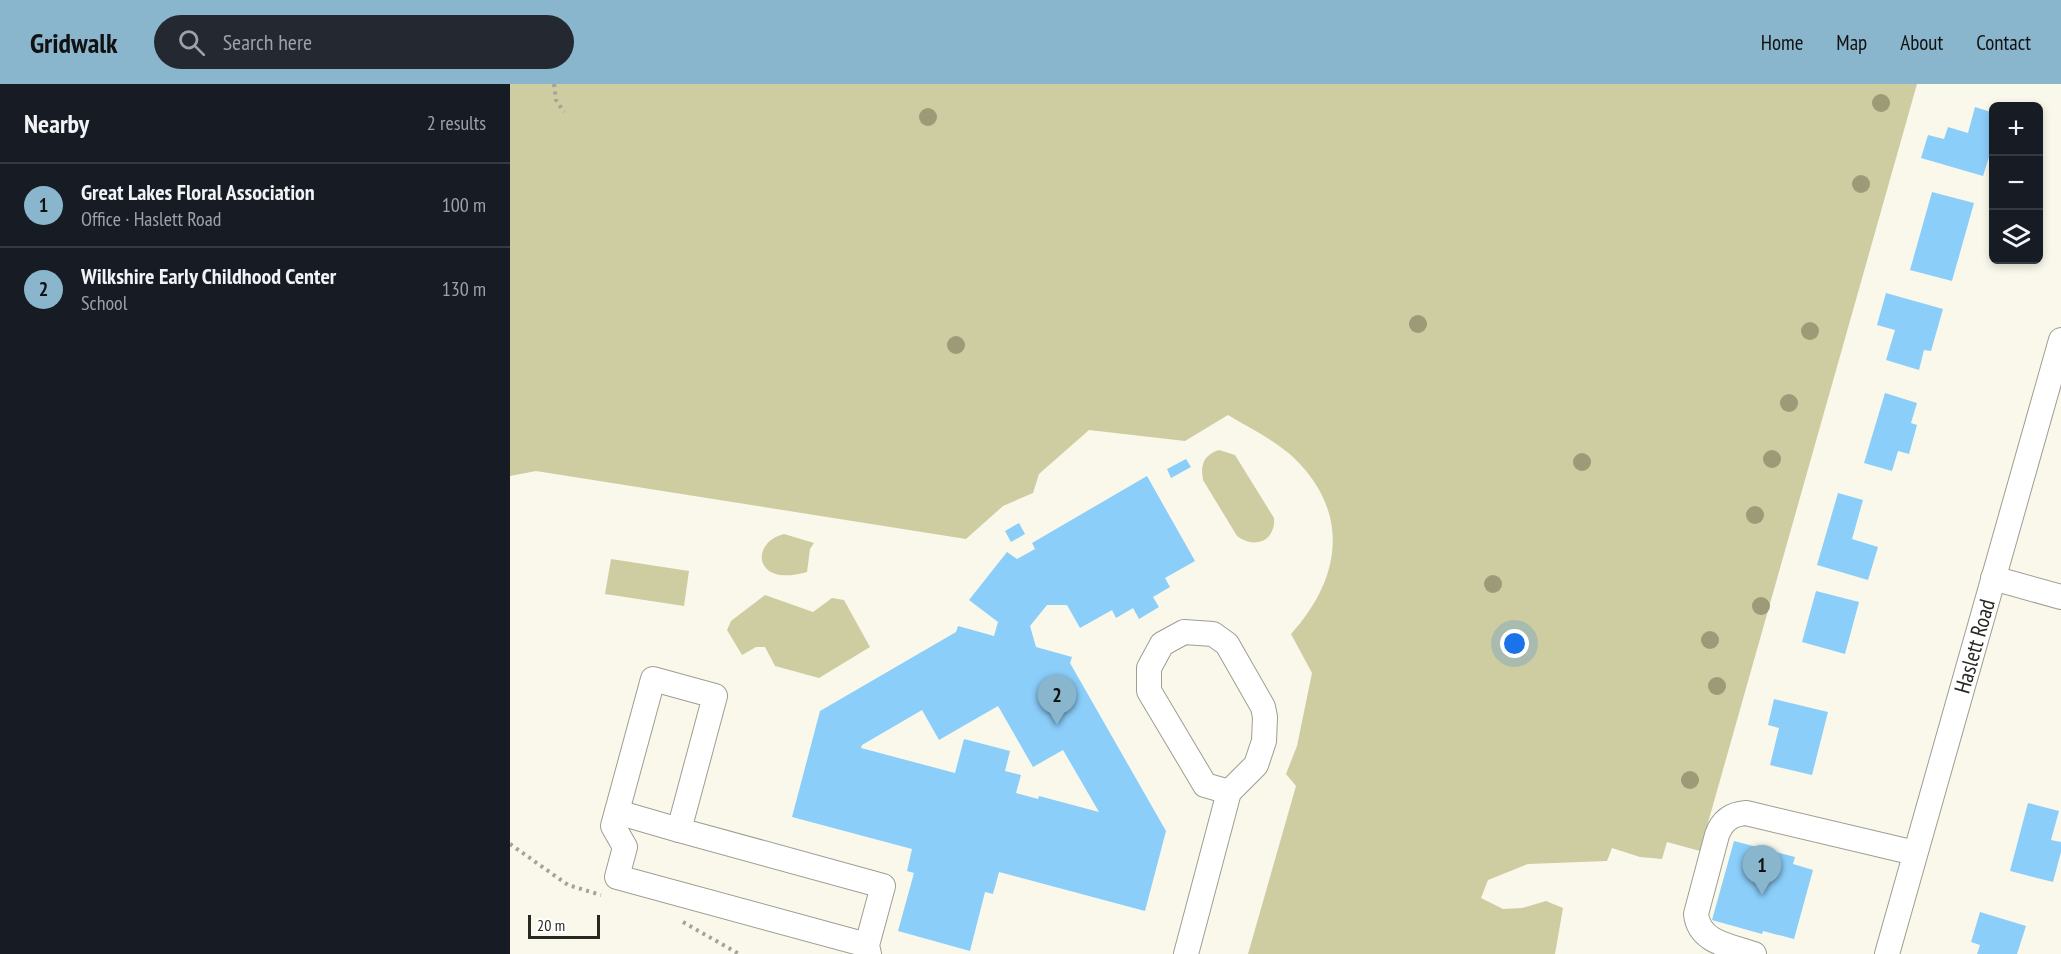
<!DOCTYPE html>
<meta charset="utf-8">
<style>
body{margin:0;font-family:"PT Sans Narrow",sans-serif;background:#242831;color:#f1f3f6}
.controls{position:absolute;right:18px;top:18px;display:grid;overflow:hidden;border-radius:9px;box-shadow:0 3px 9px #0003}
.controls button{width:54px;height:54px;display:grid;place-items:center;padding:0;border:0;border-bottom:2px solid #363941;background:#171b24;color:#f1f3f6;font:30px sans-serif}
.scale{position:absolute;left:18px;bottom:15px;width:72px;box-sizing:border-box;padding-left:6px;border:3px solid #282823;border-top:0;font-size:16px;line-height:21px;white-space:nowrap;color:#282823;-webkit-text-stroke:4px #fff;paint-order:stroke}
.you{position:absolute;left:1005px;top:560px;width:21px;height:21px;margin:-15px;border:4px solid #fff;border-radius:50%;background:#1a73e8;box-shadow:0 0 0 9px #1a73e833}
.badge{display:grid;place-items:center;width:39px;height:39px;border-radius:50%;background:#8ab6cd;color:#111;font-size:20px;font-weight:700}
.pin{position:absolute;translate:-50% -50px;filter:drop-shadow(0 2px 3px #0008)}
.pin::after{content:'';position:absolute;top:32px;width:21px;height:18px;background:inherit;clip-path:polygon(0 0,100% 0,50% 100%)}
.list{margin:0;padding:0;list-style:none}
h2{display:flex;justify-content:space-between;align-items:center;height:78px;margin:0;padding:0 24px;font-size:26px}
h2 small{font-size:20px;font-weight:400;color:#9ea1a6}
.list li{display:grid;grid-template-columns:39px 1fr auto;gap:18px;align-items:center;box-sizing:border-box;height:84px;padding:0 24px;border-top:2px solid #363941}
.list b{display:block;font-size:22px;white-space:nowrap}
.list p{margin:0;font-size:20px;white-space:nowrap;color:#9ea1a6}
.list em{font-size:20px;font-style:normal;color:#9ea1a6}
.icon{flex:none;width:33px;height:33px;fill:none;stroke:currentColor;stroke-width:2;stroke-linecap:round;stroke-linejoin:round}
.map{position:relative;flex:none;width:1551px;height:870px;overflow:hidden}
header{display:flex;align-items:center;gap:36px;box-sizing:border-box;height:84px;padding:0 30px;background:#8ab6cd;color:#111}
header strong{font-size:28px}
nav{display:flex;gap:33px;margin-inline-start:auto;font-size:21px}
.search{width:420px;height:54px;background:#242831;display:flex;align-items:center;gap:15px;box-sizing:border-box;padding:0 21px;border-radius:33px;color:#9ea1a6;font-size:22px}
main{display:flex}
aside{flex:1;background:#171b24}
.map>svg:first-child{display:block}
.green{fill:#cecda1}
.building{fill:#8bcefa;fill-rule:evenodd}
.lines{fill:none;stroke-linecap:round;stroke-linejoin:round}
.minor-casing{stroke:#9e9e91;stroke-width:26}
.path{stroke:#a4a39a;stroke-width:4;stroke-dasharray:3 4.5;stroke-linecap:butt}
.minor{stroke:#fff;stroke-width:24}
.tree{fill:#9d9a77}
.labels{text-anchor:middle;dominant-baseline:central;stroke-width:5;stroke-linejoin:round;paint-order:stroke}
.street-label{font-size:22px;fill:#282823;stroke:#fff}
</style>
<header>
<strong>Gridwalk</strong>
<div class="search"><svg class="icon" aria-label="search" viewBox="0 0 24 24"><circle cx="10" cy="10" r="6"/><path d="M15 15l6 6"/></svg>Search here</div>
<nav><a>Home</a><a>Map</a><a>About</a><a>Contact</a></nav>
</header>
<main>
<aside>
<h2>Nearby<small>2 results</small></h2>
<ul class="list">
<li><span class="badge">1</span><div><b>Great Lakes Floral Association</b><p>Office · Haslett Road</p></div><em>100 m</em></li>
<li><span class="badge">2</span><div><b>Wilkshire Early Childhood Center</b><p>School</p></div><em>130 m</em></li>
</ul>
</aside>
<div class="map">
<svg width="1551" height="870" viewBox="0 0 1551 870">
<rect width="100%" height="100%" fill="#f9f8eb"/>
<path class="green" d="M0 0H1407L1190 767 1157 758 1152 775 1130 773 1102 764 1097 777 1018 780 978 796 971 814 993 825 1012 824 1036 817 1053 824 1045 870H738L786 702 776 690 787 662 802 589 781 550C831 495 841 429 784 374 765 356 739 344 718 331L675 357 579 346 529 390 523 409 493 422 456 455 26 387 0 392Z
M709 366 725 371 764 434C766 458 743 465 727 452L693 396C690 380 694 371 709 366Z
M274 450 304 459 300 465 297 488C243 504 240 458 274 450Z
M101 475 179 487 174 522 95 510Z
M255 511 303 528 322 514 334 516 360 563 309 594 265 582 255 563H246L232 571 217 546 221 537Z"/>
<path class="building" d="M1465 23 1484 29V57L1473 92 1411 74 1418 51 1434 55 1438 43 1458 49Z
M1422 108 1464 119 1442 197 1400 186Z
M1376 209 1433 225 1421 267 1414 266 1409 286 1376 276 1385 246 1367 241Z
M1375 309 1407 319 1401 339 1407 341 1399 370 1388 367 1382 387 1354 379Z
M676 375 681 383 661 394 657 385Z
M637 392 685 477 655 494 660 503 643 513 649 523 629 535 623 524 606 534 602 526 570 544 557 521H537L520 542 526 563 562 573 560 579 656 747 635 827 489 788 483 810 475 808 460 867 388 847 404 789 397 787 402 765 282 733 310 627 446 548 448 542 484 552 488 538 459 516 497 468 507 475 525 465 522 459ZM488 622 523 683 553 666 589 728 529 712 528 715 506 709 511 691 495 687 500 667 454 655 445 689 351 664 352 661 412 626 429 656Z
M1328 409 1353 416 1342 455 1368 463 1358 496 1307 481Z
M509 439 515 450 501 458 495 447Z
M1306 507 1349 518 1335 570 1292 558Z
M1264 615 1318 628 1302 691 1260 681 1269 644 1258 641Z
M1518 719 1549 727 1541 756 1551 758V768L1543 798 1500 787Z
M1224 757 1285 773 1283 780 1303 786 1284 855 1253 847 1252 850 1202 836Z
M1470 828 1516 842 1507 870H1467L1470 861 1461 858Z"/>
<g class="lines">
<defs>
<g id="minor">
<path d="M1483 494 1551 513"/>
<path d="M107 728 169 746"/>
<path d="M357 861 107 793 115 763 103 742 143 595 205 612 169 746 373 802 357 861 359 870"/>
<path d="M676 870 719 708 746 681 754 657 755 633 753 623 717 560 703 550 674 548 652 560 639 584V607L695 701 719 708"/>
<path d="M1244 870C1221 862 1189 859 1186 830L1207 751C1212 737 1221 730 1236 729L1405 769"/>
<path id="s1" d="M1377 870 1551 256"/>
</g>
</defs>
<use href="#minor" class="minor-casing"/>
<path class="path" d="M44 0 46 16 54 28
M0 760 58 801 91 811
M173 838 229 870"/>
<use href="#minor" class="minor"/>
</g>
<g class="tree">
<circle cx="1371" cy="19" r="9"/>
<circle cx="418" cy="33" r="9"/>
<circle cx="1351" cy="100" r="9"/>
<circle cx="908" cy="240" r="9"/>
<circle cx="1300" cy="247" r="9"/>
<circle cx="446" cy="261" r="9"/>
<circle cx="1279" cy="319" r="9"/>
<circle cx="1262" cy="375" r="9"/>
<circle cx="1072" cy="378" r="9"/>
<circle cx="1245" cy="431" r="9"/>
<circle cx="983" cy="500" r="9"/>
<circle cx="1251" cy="522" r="9"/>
<circle cx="1200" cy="556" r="9"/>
<circle cx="1207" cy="602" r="9"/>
<circle cx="1180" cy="696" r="9"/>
</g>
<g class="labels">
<g class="street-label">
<text stroke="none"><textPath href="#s1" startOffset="320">Haslett Road</textPath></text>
</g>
</g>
</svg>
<div class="controls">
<button>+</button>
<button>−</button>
<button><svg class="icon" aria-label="layers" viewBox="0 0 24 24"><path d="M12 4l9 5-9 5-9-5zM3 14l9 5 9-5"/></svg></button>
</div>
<div class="scale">20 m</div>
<div class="you"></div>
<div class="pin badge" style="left:1252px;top:811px">1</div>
<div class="pin badge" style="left:547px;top:641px">2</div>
</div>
</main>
